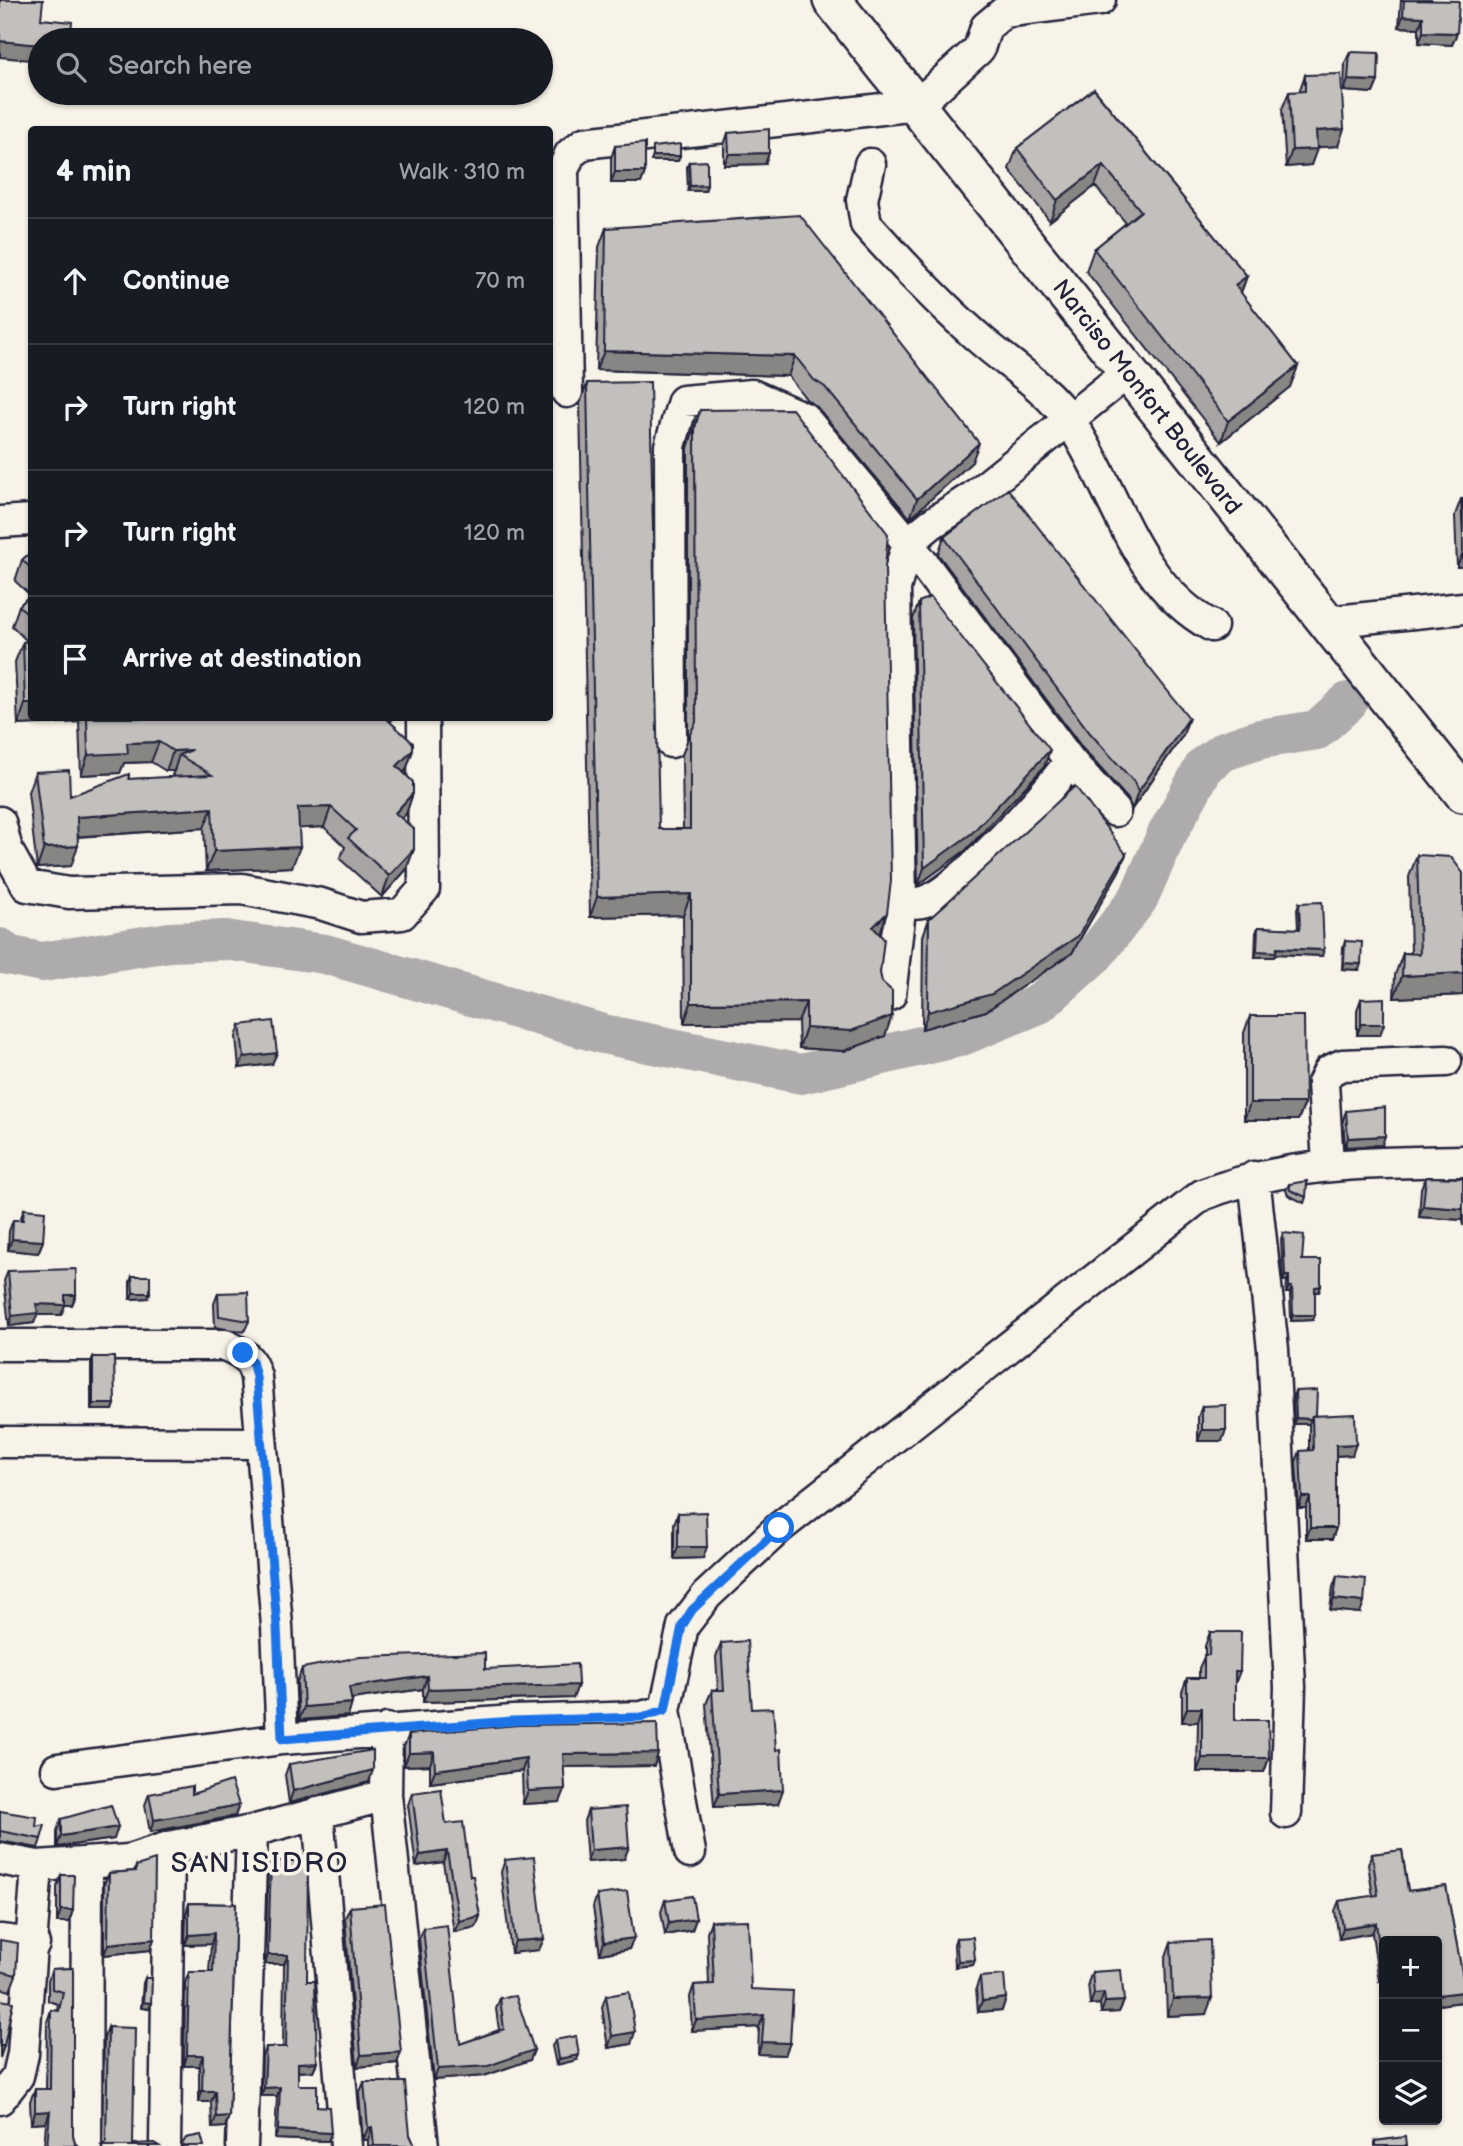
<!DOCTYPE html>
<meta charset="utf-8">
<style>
body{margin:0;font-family:"Balsamiq Sans",sans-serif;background:#242831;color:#f1f3f6}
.controls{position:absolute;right:21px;bottom:21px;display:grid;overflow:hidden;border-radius:7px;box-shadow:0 2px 5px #0004}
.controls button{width:63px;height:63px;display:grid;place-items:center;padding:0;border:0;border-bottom:2px solid #363941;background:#171b24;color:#f1f3f6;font:35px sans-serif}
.stop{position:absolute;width:21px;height:21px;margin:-16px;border:5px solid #1a73e8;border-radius:50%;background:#fff}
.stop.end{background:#1a73e8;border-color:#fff;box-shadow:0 2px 7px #0008}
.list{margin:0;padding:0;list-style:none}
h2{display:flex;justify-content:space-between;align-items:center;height:91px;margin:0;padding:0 28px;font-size:30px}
h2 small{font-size:23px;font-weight:400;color:#9ea1a6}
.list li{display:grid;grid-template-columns:46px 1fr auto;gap:21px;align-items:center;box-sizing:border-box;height:126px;padding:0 28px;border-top:2px solid #363941}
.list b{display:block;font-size:26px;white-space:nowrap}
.list em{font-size:23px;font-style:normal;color:#9ea1a6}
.icon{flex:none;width:38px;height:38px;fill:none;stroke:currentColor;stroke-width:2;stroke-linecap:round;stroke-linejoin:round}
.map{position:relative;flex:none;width:1463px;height:2146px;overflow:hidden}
.search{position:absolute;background:#171b24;box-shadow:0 2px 5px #0004;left:28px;top:28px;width:525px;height:77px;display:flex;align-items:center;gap:18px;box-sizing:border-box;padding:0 24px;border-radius:38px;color:#9ea1a6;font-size:26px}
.panel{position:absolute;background:#171b24;box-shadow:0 2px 5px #0004;left:28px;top:126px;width:525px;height:595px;border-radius:7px}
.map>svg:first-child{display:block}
.built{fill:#e7e3db}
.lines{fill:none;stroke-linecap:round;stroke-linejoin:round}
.river{stroke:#aeabad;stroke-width:40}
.minor-casing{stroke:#22223b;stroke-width:35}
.major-casing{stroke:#22223b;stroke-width:42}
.minor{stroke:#f7f3e8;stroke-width:30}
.major{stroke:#f7f3e8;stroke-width:37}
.wall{fill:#a7a4a3;stroke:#22223b;stroke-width:2}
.shaded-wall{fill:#888684;stroke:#22223b;stroke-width:2}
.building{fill:#c2bfbd;stroke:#22223b;stroke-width:2}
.route{stroke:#1a73e8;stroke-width:9}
.labels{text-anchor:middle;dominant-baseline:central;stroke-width:7;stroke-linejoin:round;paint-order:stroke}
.street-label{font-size:24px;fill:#22223b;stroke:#f7f3e8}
.quarter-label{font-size:28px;letter-spacing:2px;fill:#22223b;stroke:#f7f3e8}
</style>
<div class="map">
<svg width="1463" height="2146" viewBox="0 0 1463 2146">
<rect width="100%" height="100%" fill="#f7f3e8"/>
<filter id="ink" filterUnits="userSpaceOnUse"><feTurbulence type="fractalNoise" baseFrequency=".0143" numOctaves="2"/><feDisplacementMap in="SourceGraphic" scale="14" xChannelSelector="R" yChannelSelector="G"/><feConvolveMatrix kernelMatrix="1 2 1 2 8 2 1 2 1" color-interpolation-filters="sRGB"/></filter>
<g filter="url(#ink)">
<path class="built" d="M0 1978 21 1981 5 2068 0 2067Z"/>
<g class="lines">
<path class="river" d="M0 948 7 955 42 962 170 942 225 940 325 954 603 1034 801 1074 959 1037 1039 1004 1096 953 1138 899 1166 836 1205 765 1224 751 1260 739 1317 730 1348 702"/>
<defs>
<path id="minor" d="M870 164 862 200 866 224C902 264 941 306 982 341 1011 366 1047 388 1069 420 1116 489 1133 583 1212 626
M567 392 563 170 570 154 584 143 917 105 979 49 986 27 1004 12 1100 0
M0 522 32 520
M1326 622 1463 608
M671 742 670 446 683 401 752 395 804 418 908 543 1070 761 1115 811
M0 822 7 850 27 886 69 893 242 889 321 904 361 917 402 914 424 889 423 718
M901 901C907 902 916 904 922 902 953 897 1051 790 1070 761
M890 995 901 901 895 588 908 543 931 524 974 496 1128 372
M1328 1164 1323 1083 1329 1071 1342 1065 1446 1061
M1254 1177 1273 1349 1290 1687 1286 1813
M0 1345H225C243 1353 251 1357 256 1377L277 1626 282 1739 512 1721 642 1717 665 1710 683 1626 707 1595 779 1528 1202 1195C1290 1161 1370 1163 1463 1161
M0 1442 261 1443
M665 1710 690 1852
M387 1729 386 1795 423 2146
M57 1769 282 1739
M318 1813 346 2146
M0 1859 37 1866 129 1860 169 1847 252 1831 386 1795
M0 1940 34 1944
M0 2099 18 2076 23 2054 37 1866
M86 2146 87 1865
M165 2146 169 1847
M242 2146 252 1831"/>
<path id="major" d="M832 0 1463 793"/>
</defs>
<use href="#minor" class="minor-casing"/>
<use href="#major" class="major-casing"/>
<use href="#minor" class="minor"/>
<use href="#major" class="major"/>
</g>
<path class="wall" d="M1401 0H1432L1457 33 1452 45 1419 43V28L1399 27Z
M1350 52 1378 81 1373 93 1344 91 1345 63Z
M1305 75 1338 146 1317 147 1311 165 1286 167 1282 109 1289 92H1299Z
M1094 89 1247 276 1241 293 1298 366 1290 387 1221 442 1086 271 1094 249 1126 223 1095 186 1050 221 1009 169 1017 148Z
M728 133 765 164 724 165V145Z
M615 146 645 172 641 183H611V158Z
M689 162 707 185 705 191H688L687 167Z
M606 228 972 462 910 518 817 407 807 400 788 376 596 370 599 247Z
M587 383 659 829H683L682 755 688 738V448L700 410 885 568 879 934 880 973 885 1036 844 1051 799 1048 798 1022 684 1023 683 915 590 917 580 404Z
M1461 499H1463V567H1457L1455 515Z
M944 537 1183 735 1132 809 1128 799 1084 750 938 554Z
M32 551V718H394L390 722 413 750 406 770 404 772 413 793 406 814 402 818 414 849 406 870 382 897 340 859 345 847 324 827 299 828 292 867 206 871 204 828 78 837 71 866 37 868 28 792 35 772 70 796 129 779 175 777 172 775 174 771H166L151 762 124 763 120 773 81 775 79 722 18 725 15 662 23 642H28L12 626 19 606 30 595 15 581 22 560Z
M919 602 1044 767 966 850 918 885 913 619Z
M1126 854 1119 871 1072 953 986 1011 922 1029 923 936 929 919Z
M1417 855 1463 995 1394 998 1395 975 1403 953H1411L1409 877Z
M1299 903 1322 956 1276 954 1274 957H1255L1256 933 1258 927 1298 929 1297 909Z
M1345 941 1359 970 1342 969 1343 947Z
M1361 999 1380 1035H1357V1010Z
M1250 1016 1305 1103 1298 1120H1244V1033Z
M240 1025 272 1064 239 1068 236 1037Z
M1346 1111 1382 1145 1345 1147 1343 1120Z
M1426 1177 1463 1178V1226L1462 1220 1419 1217 1421 1188Z
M1289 1184 1306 1197 1304 1203 1288 1195 1286 1190Z
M24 1209 43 1241 38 1253 8 1250 9 1231 13 1220H20Z
M1283 1233 1321 1286 1319 1292H1315L1313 1320 1291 1321 1290 1293H1286L1287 1281H1283L1281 1239Z
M8 1271 76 1295 72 1305H65L61 1315H37L34 1323 9 1326 4 1281Z
M132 1276 148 1298 130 1299V1282Z
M218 1293 249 1321 244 1332 215 1327 214 1304Z
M93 1357 115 1404 113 1410H91V1362Z
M1295 1391 1352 1455 1336 1456V1528L1332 1539H1306V1508H1299L1296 1462 1300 1451H1309V1424H1294L1293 1396Z
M1202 1406 1222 1441H1198V1417Z
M678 1513 703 1558 674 1559V1524Z
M1337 1576 1360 1613 1330 1610 1333 1587Z
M1210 1632 1235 1684V1720L1269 1758 1264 1772H1197L1198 1722H1182V1692L1187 1678H1199V1668L1205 1655V1646Z
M721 1643 752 1709 778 1804 714 1807 706 1704 712 1690H718L716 1657Z
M302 1668 485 1669 578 1685 573 1698 423 1702V1689L352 1699V1703L348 1716 299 1720 297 1682Z
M409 1734 658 1753 654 1766 563 1767 565 1789 560 1802 523 1804 522 1771 430 1783V1765L404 1766V1747Z
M289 1764 369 1782 289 1803 285 1775Z
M412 1793 446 1824 470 1876 480 1916 476 1927 454 1932 443 1862 416 1866 408 1805Z
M149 1794H192L239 1805 235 1816 150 1832 145 1805Z
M588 1810 624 1859 587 1862 584 1821Z
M0 1811 36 1827 41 1839 38 1848 0 1841Z
M61 1819 114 1839 57 1847V1831Z
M1402 1850 1408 1891 1446 1886 1463 1978V1998L1462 2002 1437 2005V1941H1384V1980L1379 1981 1372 1933 1339 1939 1335 1911 1339 1901 1373 1896 1368 1864 1372 1854Z
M505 1860 539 1950 511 1953 501 1872Z
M271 1861 307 1981 317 2062 313 2071 298 2072V2085L317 2106 331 2133 328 2141 275 2139 277 2096H261L262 2056 266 2047H283L284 1964H265L268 1870Z
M136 1866 154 1939 150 1950 104 1955V1884L109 1873 134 1871Z
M61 1875 73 1910 69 1922H57V1887Z
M597 1895 634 1938 629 1949 600 1954 593 1907Z
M665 1900 696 1919 692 1930 665 1935 661 1912Z
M189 1903 236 1904 229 2116 225 2127 212 2128 211 2102H199V2066H184L185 1983 189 1972H209L211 1944 185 1945 186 1914Z
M350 1907 401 2052 397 2063 357 2067 345 1918Z
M711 1921 751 1989 785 2055 758 2054 759 2027 692 2031 690 1997 694 1985 709 1984 707 1932Z
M423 1928 460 2044 499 2030 496 2009 500 1998 534 2050 530 2060 484 2076 434 2080 419 1939Z
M956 1938 975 1960 973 1965 955 1967 954 1944Z
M0 1940 16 1975 10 1991 0 1988Z
M1171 1942 1206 2014 1167 2016 1165 1959Z
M73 1968V2135L75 2144 79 2146H44L46 2123 31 2124 30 2101 35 2089H46L47 2022 51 2010 57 2011 58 2004 48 2001V1980L52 1969Z
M1092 1972 1124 2001 1119 2012 1101 2013 1100 2004 1090 2005 1088 1983Z
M980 1977 1006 1998 1002 2010 978 2012 976 1988Z
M145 1978 149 2009 141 2008 143 1983Z
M606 1996 631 2044 608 2048 602 2007Z
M108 2027 133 2144 102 2145 104 2038Z
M555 2040 577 2060 556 2065 552 2046Z
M364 2082 410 2135 414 2144 416 2146H368V2140H363L359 2094Z"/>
<path class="shaded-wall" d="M1403 16 1423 17 1419 28 1399 27Z
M1423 32 1457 33 1452 45 1419 43Z
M0 41 40 45V61L0 57Z
M1348 80 1378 81 1373 93 1344 91Z
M1344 129 1338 146 1310 148 1316 131Z
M1317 149 1311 165 1286 167 1292 150Z
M769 153 765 164 724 165 729 154Z
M653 156H680L678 161H651Z
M1103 165 1095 186 1050 221 1057 200Z
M615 172H645L641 183H611Z
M707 185 705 191H688L690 186Z
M1247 276 1239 297 1235 285Z
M604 351 795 356 788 376 596 370Z
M1298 366 1290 387 1221 442 1228 421Z
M979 443 972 462 910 518 917 499Z
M1463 552V567H1457Z
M25 704H32V718H80L79 722 18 725Z
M1189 718 1183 735 1132 809 1138 792Z
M159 742 151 762 124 763 120 773 81 775 88 755 127 743Z
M192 750 179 755 174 771H166L173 751Z
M413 750 406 770 390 787 397 766Z
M1050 750 1044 767 966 850 918 885 924 868Z
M413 793 406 814 388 833 395 813Z
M331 807 324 827 291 829 298 808Z
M212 808 204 828 70 837 77 817Z
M78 846 71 866 37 868 44 848Z
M300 847 292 867 206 871 214 851Z
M414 849 406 870 382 897 389 876Z
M1126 854 1119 871 1072 953 986 1011 922 1029 928 1012Z
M691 894 683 915 590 917 597 897Z
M887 913 880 933 865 947 873 927Z
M1277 948 1324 950 1322 956 1276 954 1274 957H1255L1257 951Z
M1344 963 1361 964 1359 970 1342 969Z
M1463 973V995L1394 998 1402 976Z
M806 1002 798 1022 684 1023 691 1003Z
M892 1016 885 1036 844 1051 799 1048 806 1028Z
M1361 1024H1384L1380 1035H1357Z
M277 1053 272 1064 239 1068 244 1057Z
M1250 1103H1305L1298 1120H1244Z
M1385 1136 1382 1145 1345 1147 1348 1138Z
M1423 1206 1463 1209V1218L1462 1220 1419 1217Z
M12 1239 43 1241 38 1253 8 1250Z
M1285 1276H1289L1287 1281H1283Z
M1321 1286 1319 1292H1313L1315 1287Z
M1289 1287H1292L1290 1293H1286Z
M133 1293H150L148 1298 130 1299Z
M65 1295H76L72 1305H62Z
M36 1304 65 1305 61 1315H37L34 1323 9 1326 12 1316Z
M1293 1315H1315L1313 1320 1291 1321Z
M93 1404H115L113 1410H91Z
M1296 1418 1311 1419 1309 1424H1294Z
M1202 1430H1226L1222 1441H1198Z
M1356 1444 1352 1455 1332 1456 1336 1445Z
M1302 1497H1310L1306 1508H1299Z
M1310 1528H1336L1332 1539H1306Z
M678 1547H707L703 1558 674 1559Z
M1334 1599 1364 1602 1360 1613 1330 1610Z
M1235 1671H1240L1235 1684Z
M427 1676 423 1689 344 1700 349 1687Z
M578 1685 573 1698 423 1702 428 1689Z
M352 1703 348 1716 299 1720 304 1707Z
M1187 1708H1202L1198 1722H1182Z
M434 1752 430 1765 404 1766 409 1753Z
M658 1753 654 1766 558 1767 563 1754Z
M526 1758 522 1771 430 1783 435 1770Z
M1202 1758H1269L1264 1772H1197Z
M373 1770 369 1782 289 1803 293 1791Z
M565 1789 560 1802 523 1804 528 1791Z
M783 1790 778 1804 714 1807 719 1794Z
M239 1805 235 1816 150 1832 154 1820Z
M118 1827 114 1839 57 1847 61 1836Z
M629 1847 624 1859 587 1862 591 1850Z
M447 1851 443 1862 416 1866 420 1855Z
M61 1910H73L69 1922H57Z
M480 1916 476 1927 454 1932 459 1921Z
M696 1919 692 1930 665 1935 669 1923Z
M1376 1923 1372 1933 1339 1939 1343 1928Z
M214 1933 211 1944 185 1945 189 1935Z
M634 1938 629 1949 600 1954 604 1942Z
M154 1939 150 1950 104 1955 108 1944Z
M544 1939 539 1950 511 1953 515 1941Z
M268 1955H288L284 1964H265Z
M975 1960 973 1965 955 1967 958 1961Z
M1382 1970H1384V1980L1379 1981Z
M1463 1992 1462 2002 1437 2005V1995Z
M1104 1993 1100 2004 1090 2005 1094 1994Z
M1006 1998 1002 2010 978 2012 982 2001Z
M1212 1998 1206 2014 1167 2016 1173 1999Z
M1124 2001 1119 2012 1101 2013 1105 2002Z
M143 2002 151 2003 149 2009 141 2008Z
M764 2015 759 2027 692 2031 696 2020Z
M635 2032 631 2044 608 2048 612 2036Z
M762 2042 790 2043 785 2055 758 2054Z
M0 2046H4L0 2058Z
M534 2050 530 2060 484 2076 434 2080 438 2069Z
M401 2052 397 2063 357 2067 361 2055Z
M187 2055H203L199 2066H184Z
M579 2055 577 2060 556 2065 558 2059Z
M317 2062 313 2071 294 2072 298 2063Z
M280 2087 277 2096H261L264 2088Z
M202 2091H215L211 2102H199Z
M50 2111 46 2123 31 2124 35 2112Z
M229 2116 225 2127 212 2128 216 2117Z
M372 2127 368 2140H363L368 2128Z
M278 2130 331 2133 328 2141 275 2139Z"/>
<path class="building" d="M0 0H43L41 19 72 22 70 40H40V45L0 41Z
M1404 0 1459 1 1457 33 1423 32V17L1403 16Z
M1350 52 1379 53 1378 81 1348 80Z
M1341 74 1344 129 1316 131 1317 149 1292 150 1289 92 1305 91V75Z
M1094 89 1247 276 1235 285 1298 366 1228 421 1094 249 1141 211 1103 165 1057 200 1017 148Z
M769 129V153L729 154 728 133Z
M645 143V172H615V146Z
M680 144V156H653V147Z
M707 161V185L690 186 689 162Z
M800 215 979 443 917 499 825 387 814 380 795 356 604 351 606 228Z
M650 382 659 829H690V734L696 722 695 428 700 410 792 409 888 534 885 568 891 881 887 913 873 927 884 939 880 973 882 982 892 991V1016L851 1031 806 1028V1002L691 1003V894L597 897 587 383Z
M1008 489 1189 718 1138 792 1134 782 1090 733 944 537Z
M1461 499H1463V536Z
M32 551V569L22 560Z
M32 593V617L19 606Z
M930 597 1050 750 972 833 924 868 919 602Z
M32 641V704H25L23 642Z
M87 718H386L413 743V750L397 766 413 782V793L395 813 414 829V849L389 876 348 838 356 830 331 807 298 808 300 847 214 851 212 808 77 817 78 846 44 848 35 772 69 770 70 796 129 774V779L212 775 179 755 192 750 173 751 159 742 127 743 128 753 88 755Z
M1075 786 1126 854 1078 936 992 994 928 1012 929 919Z
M1417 855 1451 857 1463 873V973L1402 976 1403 953 1420 954Z
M1322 902 1324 950 1277 948 1276 952 1257 951 1258 927 1300 929 1299 903Z
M1345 941 1362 942 1361 964 1344 963Z
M1384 998V1024H1361V999Z
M1250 1016H1304L1305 1103H1250Z
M273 1021 277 1053 244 1057 240 1025Z
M1385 1107V1136L1348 1138 1346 1111Z
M1426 1177 1463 1178V1209L1423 1206Z
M1307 1181 1306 1197 1290 1190 1289 1184Z
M24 1209 45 1211 43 1241 12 1239 13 1220H23Z
M1283 1233 1304 1235 1302 1260H1321V1286L1315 1287V1315H1293L1292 1287H1289V1276H1285Z
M76 1269V1295H65V1305L36 1304 38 1313 12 1316 8 1271Z
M132 1276H150V1293H133Z
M248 1292 249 1321 219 1316 218 1293Z
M93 1357H114L115 1404H93Z
M1317 1390 1316 1415 1312 1416 1311 1419 1296 1418 1295 1391Z
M1226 1405V1430H1202V1406Z
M1355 1414 1356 1444 1336 1445V1528H1310V1497H1302L1300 1451 1313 1450 1312 1416Z
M706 1512 707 1547H678V1513Z
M1337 1576 1366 1579 1364 1602 1334 1599Z
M1210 1632H1241L1240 1671H1235V1720H1268L1269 1758H1202V1708H1187V1678H1204V1655H1209Z
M747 1641 752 1709 773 1708 776 1750 781 1749 783 1790 719 1794 712 1690H724L721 1643Z
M485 1653V1669L577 1664 578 1685 428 1689 427 1676 349 1687 352 1703 304 1707 302 1668 360 1657Z
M657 1723 658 1753 563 1754 565 1789 528 1791 526 1758 435 1770 434 1752 409 1753V1734L518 1725Z
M373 1750V1770L293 1791 289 1764Z
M231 1781 239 1805 154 1820 149 1794 192 1786V1794Z
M441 1789 446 1824 463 1822 470 1876H473L480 1916 459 1921 447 1851 420 1855 412 1793Z
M111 1805 118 1827 61 1836V1819Z
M626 1807 629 1847 591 1850 588 1810Z
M0 1811 37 1817 36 1827 45 1825 41 1839 0 1831Z
M1402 1850 1408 1891 1446 1886 1463 1978V1992L1437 1995V1941H1384V1970H1382L1376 1923 1343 1928 1339 1901 1378 1895 1372 1854Z
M534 1857 544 1939 515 1941 505 1860Z
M155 1860 154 1939 108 1944 109 1873 136 1871V1866Z
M271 1861H308L307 1981H315L317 2062 298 2063V2085H317V2106L329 2107 331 2133 278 2130 280 2087 264 2088 266 2047H286L288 1955H268Z
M61 1875H74L73 1910H61Z
M627 1891 634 1938 604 1942 597 1895Z
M692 1896 696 1919 669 1923 665 1900Z
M189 1903 236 1904 229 2116 216 2117 215 2091H202L203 2055H187L189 1972H213L214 1933 189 1935Z
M385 1904 401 2052 361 2055 350 1907Z
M748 1920 751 1989 793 1991 790 2043 762 2042 764 2015 696 2020 694 1985 714 1984 711 1921Z
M447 1925 460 2044 504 2029 500 1998 516 1996 534 2050 488 2066 438 2069 423 1928Z
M973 1937 975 1960 958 1961 956 1938Z
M0 1940 18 1943 16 1975 0 1971Z
M1210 1940 1212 1998 1173 1999 1171 1942Z
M73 1968V2135L75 2144 79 2146H47L50 2111 35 2112V2089H50L51 2010 59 2011 63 1992 52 1989V1969Z
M1121 1970 1124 2001 1105 2002 1104 1993 1094 1994 1092 1972Z
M1004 1975 1006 1998 982 2001 980 1977Z
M145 1978H152L151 2003 143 2002Z
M629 1992 635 2032 612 2036 606 1996Z
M0 2000 13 2002 4 2046H0Z
M108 2027 135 2028 133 2144 154 2143 159 2146H100L106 2143Z
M576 2036 579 2055 558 2059 555 2040Z
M364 2082H405L410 2135 414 2144 416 2146H374L372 2127 368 2128Z
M201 2135 204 2146H181L186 2138Z
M1405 2137 1406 2146H1375V2141Z"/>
</g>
<g class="lines" filter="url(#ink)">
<path class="route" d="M243 1353 252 1361 256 1377 277 1626 282 1739 512 1721 642 1717 665 1710 682 1626 692 1610 779 1528"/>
</g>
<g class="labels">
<g class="street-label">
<text transform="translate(1147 397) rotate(52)">Narciso Monfort Boulevard</text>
</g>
<g class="quarter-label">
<text x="260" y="1863">SAN ISIDRO</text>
</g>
</g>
</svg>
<div class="controls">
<button>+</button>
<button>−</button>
<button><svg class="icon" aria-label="layers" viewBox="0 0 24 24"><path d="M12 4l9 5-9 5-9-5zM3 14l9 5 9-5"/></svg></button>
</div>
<div class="stop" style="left:779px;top:1528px"></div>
<div class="stop end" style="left:243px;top:1353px"></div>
<div class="search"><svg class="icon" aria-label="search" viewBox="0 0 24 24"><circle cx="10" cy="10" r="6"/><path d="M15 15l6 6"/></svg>Search here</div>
<section class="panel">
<h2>4 min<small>Walk · 310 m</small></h2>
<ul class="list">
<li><svg class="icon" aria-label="ahead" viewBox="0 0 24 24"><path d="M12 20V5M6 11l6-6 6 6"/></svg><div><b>Continue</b></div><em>70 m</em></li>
<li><svg class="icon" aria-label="right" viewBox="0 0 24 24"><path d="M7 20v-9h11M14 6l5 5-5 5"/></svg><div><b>Turn right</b></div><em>120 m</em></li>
<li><svg class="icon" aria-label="right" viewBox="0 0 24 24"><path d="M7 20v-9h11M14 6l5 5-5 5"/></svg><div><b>Turn right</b></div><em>120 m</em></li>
<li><svg class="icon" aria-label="arrive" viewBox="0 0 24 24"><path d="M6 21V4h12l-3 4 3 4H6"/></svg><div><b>Arrive at destination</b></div></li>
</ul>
</section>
</div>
